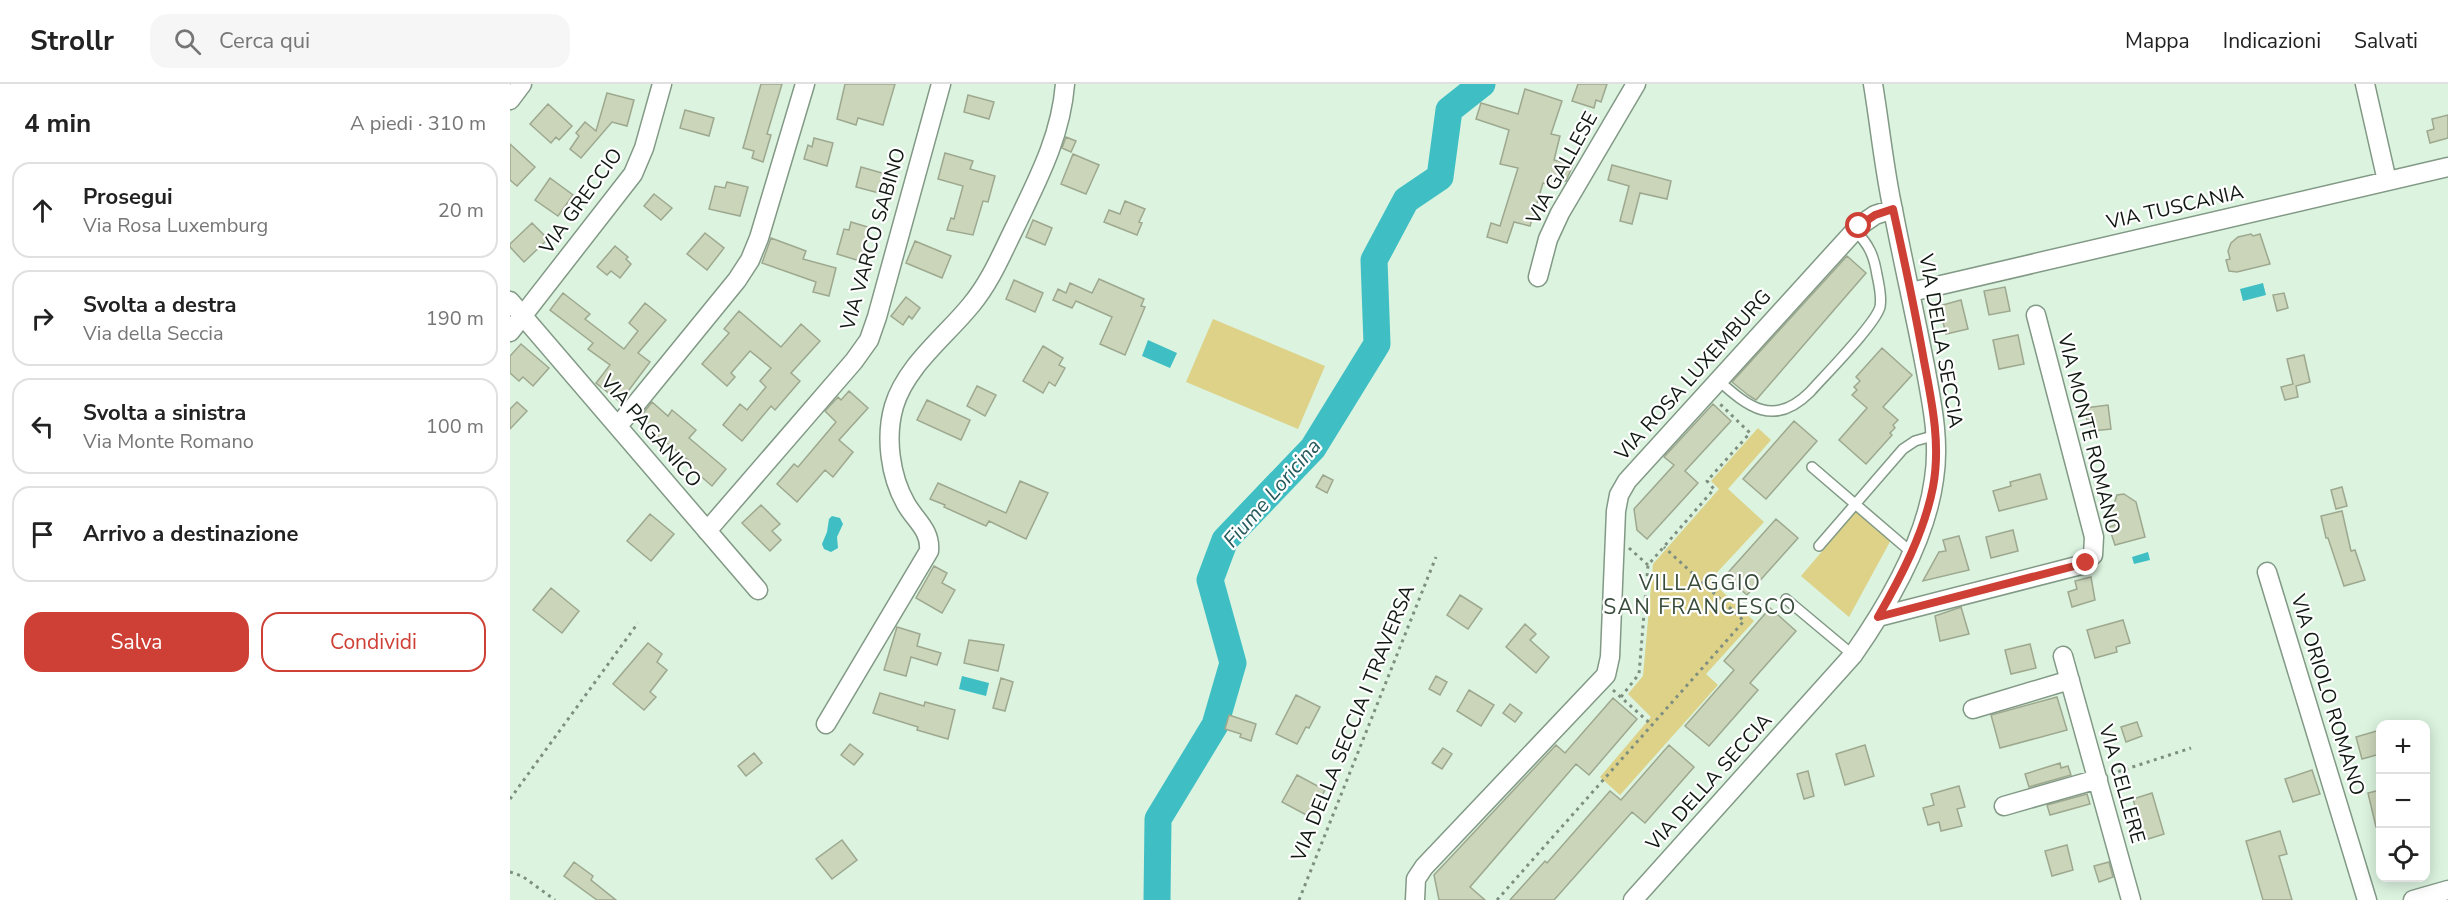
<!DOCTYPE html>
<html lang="it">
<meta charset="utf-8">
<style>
body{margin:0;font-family:"Nunito Sans",sans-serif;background:#f6f6f6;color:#222}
.controls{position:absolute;right:18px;bottom:18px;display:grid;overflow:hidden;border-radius:12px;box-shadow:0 3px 15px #0003}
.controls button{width:54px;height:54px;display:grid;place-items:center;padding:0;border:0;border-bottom:2px solid #e0e0e0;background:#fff;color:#222;font:30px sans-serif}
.stop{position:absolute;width:18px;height:18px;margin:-14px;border:4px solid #ce4035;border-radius:50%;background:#fff}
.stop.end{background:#ce4035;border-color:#fff;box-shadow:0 2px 6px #0008}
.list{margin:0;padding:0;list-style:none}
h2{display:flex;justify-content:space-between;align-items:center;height:78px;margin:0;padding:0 24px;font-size:26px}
h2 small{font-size:20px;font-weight:400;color:#767676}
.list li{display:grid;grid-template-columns:39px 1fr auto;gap:18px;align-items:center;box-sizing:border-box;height:96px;margin:0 12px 12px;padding:0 12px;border:2px solid #e0e0e0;border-radius:18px}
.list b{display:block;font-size:22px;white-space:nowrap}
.list p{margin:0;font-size:20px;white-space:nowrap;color:#767676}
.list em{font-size:20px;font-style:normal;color:#767676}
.actions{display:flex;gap:12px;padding:18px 24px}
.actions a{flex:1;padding:14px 0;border:2px solid #ce4035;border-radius:18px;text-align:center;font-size:21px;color:#ce4035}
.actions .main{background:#ce4035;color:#fff}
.icon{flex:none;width:33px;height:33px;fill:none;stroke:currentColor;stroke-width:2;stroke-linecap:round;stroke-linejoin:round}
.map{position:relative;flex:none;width:1938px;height:816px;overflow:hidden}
header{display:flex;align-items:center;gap:36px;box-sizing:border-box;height:84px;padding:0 30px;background:#fff;border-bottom:2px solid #e0e0e0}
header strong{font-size:28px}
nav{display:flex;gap:33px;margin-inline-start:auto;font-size:21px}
.search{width:420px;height:54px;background:#f6f6f6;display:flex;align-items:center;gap:15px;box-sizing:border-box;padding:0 21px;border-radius:18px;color:#767676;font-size:22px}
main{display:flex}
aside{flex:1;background:#fff}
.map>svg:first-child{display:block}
.green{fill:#ddd287}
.water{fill:#3fbfc4}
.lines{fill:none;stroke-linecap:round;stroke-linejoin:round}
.river{stroke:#3fbfc4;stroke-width:27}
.building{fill:#cad5ba;stroke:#9ea88f;stroke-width:1.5}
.lane-casing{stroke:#829986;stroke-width:12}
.street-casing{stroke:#829986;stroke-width:21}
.path{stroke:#7e8f81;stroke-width:3;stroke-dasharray:3 4.5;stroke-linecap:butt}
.lane{stroke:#fff;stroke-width:9}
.street{stroke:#fff;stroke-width:18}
.route{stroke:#ce4035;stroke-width:8}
.labels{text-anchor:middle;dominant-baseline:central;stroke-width:4.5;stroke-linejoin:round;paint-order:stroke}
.street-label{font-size:20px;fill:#101912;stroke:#fff}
.water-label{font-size:21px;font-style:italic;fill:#265b5d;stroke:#fff}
.neighbourhood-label{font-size:21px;letter-spacing:1.5px;fill:#384c3b;stroke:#fff}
</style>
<header>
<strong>Strollr</strong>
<div class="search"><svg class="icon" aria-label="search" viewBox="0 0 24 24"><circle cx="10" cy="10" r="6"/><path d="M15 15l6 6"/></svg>Cerca qui</div>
<nav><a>Mappa</a><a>Indicazioni</a><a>Salvati</a></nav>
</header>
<main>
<aside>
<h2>4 min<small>A piedi · 310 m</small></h2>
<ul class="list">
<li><svg class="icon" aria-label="ahead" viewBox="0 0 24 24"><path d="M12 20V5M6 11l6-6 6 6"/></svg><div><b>Prosegui</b><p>Via Rosa Luxemburg</p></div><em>20 m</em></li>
<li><svg class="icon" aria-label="right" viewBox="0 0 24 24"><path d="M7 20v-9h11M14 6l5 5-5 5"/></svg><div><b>Svolta a destra</b><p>Via della Seccia</p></div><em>190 m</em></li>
<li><svg class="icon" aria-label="left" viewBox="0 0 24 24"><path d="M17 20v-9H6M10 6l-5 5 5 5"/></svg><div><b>Svolta a sinistra</b><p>Via Monte Romano</p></div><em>100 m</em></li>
<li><svg class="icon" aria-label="arrive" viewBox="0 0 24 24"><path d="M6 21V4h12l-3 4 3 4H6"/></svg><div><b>Arrivo a destinazione</b></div></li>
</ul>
<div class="actions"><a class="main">Salva</a><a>Condividi</a></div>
</aside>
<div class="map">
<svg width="1938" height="816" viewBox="0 0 1938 816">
<rect width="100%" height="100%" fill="#dbf3df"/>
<path class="green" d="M703 235 815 282 788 345 676 298Z
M1248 344 1261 356 1218 405 1254 438 1200 496 1244 537 1196 590 1208 601 1110 711 1090 693 1141 633 1118 610 1133 592 1143 480 1209 405 1201 397Z
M1348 425 1382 454 1339 533 1291 492Z"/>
<path class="water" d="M1753 199 1756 211 1733 217 1730 205Z
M638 256 667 269 660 284 632 272Z
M322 432 330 434 333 440 327 453 328 464 321 468 314 465 312 460 317 448 319 435Z
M1638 468 1640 476 1624 480 1622 473Z
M452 592 479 599 476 612 449 605Z"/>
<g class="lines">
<path class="river" d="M647 816 648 735 705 641 723 579 700 496 715 456 803 364 867 260 864 176 896 116 930 93 939 26 972 0"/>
</g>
<path class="building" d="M251 0H272L257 50 261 51 253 78 242 74 244 67 233 64Z
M335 0H385L373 41 348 34 346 41 327 35Z
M1068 0H1097L1091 18 1086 16 1084 24 1062 17Z
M1015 5 1052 17 1041 50 1050 52 1044 76 1063 81 1056 97 1046 94 1044 102 1033 99 1020 142 1004 138 997 159 977 153 981 139 990 142 1008 84 990 80 999 46 966 35 971 19 1008 30Z
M97 9 124 16 117 42 102 38 71 74 60 65 69 52 66 49 75 38 86 47Z
M458 11 484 18 479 35 454 28Z
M38 20 62 42 49 56 46 53 41 59 20 40Z
M175 26 204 34 199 52 170 44Z
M1938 31V54L1920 59 1917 47 1924 45 1922 35Z
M556 53 566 57 561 68 552 64Z
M304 54 323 59 317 82 294 75 298 61 302 63Z
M0 60 25 83 7 102 0 96Z
M435 69 463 77 460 85 485 92 478 118 473 117 463 151 437 146 441 134 444 135 453 102 428 95Z
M563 70 589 81 576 110 551 100Z
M1102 81 1161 97 1157 115 1130 109 1122 140 1110 137 1119 102 1098 96Z
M351 83 379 91 373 110 346 103Z
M40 94 63 111 48 132 25 116Z
M217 98 238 103 230 132 199 125 205 102 215 104Z
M144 110 162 124 151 136 134 122Z
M615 117 635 125 629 138 632 139 627 151 594 138 599 126 610 130Z
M523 136 542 144 535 161 516 153Z
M341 138 361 144 350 177 327 170 334 145 339 146Z
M22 139 38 155 14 178 0 163V160Z
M195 149 214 164 197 186 177 170Z
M1741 150 1743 152 1750 150 1760 180 1727 188 1719 187 1716 176 1720 175 1718 167 1721 159 1728 153Z
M261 154 296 167 293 175 326 184 319 212 303 208 306 198 252 179Z
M405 157 441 172 432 194 396 179Z
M105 162 118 173 116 175 121 180 110 194 101 187 97 191 87 183Z
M1337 172 1356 189 1246 316 1238 311 1222 298Z
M589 195 634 215 631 222 635 223 615 271 590 260 602 233 566 217 562 224 543 216 548 205 556 209 560 199 582 209Z
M504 196 533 209 525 228 496 215Z
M1495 203 1500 227 1479 231 1474 207Z
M53 209 80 230 75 235 114 265 128 247 119 239 135 219 156 236 128 269 140 278 110 318 86 299 100 281 78 265 83 259 40 226Z
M1774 209 1778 224 1767 227 1763 211Z
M396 213 410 224 402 235 399 232 393 241 381 232Z
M1451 216 1458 245 1436 250 1429 222Z
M229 227 271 263 291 240 310 257 281 289 290 297 265 326 261 322 232 357 213 341 230 320 237 326 256 303 250 297 261 284 240 267 221 289 225 293 217 302 192 280 219 249 214 245Z
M1508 251 1514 280 1489 285 1483 256Z
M11 260 39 284 23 302 13 293 9 297 0 289V272Z
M533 262 553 274 549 281 555 284 545 302 539 298 533 309 513 297Z
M1372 264 1402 291 1373 323 1388 336 1383 341 1385 344 1380 349 1382 351 1356 380 1329 356 1357 324 1342 311 1347 306 1344 303 1350 297 1346 293Z
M1794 271 1800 298 1786 302 1788 313 1775 316 1771 303 1783 300 1777 275Z
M467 302 486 311 475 332 457 322Z
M339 307 358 324 329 356 343 368 323 393 315 386 287 418 267 400 284 380 288 383 326 338 315 327 328 313 331 316Z
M417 316 460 336 451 356 407 336Z
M7 318 17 327 0 345V325Z
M142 318 158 332 162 326 186 346 179 354 216 385 202 402 179 382 182 379 128 336Z
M1203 320 1221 337 1175 387 1188 399 1137 455 1127 446 1124 425 1164 381 1154 373Z
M1598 321 1601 345 1582 347 1580 336 1577 337 1575 324Z
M1284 337 1307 357 1256 415 1233 395Z
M1530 390 1537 415 1489 427 1483 407 1501 402 1500 398Z
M813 391 823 396 817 409 806 403Z
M510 397 538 409 516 455 479 437 476 442 434 423 435 421 420 415 428 399 496 429Z
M1832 403 1837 422 1826 425 1821 406Z
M1614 410 1626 418 1635 453 1605 461 1599 443 1605 441 1600 423H1603L1607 411Z
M251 421 270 440 262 447 271 456 260 467 232 439Z
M1832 427 1841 467 1845 466 1855 496 1834 502 1818 454H1816L1811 432Z
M140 430 164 450 141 477 117 457Z
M1266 435 1288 454 1237 511 1215 492Z
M1503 446 1508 467 1481 474 1476 453Z
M1449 452 1459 486 1413 497 1429 468 1436 467 1433 456Z
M424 482 437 489 432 499 445 506 432 529 406 514Z
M1581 493 1585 516 1562 523 1558 508 1567 505 1565 497Z
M41 504 69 527 52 549 23 526Z
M950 511 972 525 958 545 937 531Z
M1451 523 1459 550 1430 557 1425 532Z
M1260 524 1286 547 1240 599 1248 606 1199 662 1175 642 1224 586 1214 577Z
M1613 536 1620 559 1606 563 1607 568 1585 574 1577 546Z
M1015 540 1026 550 1020 556 1039 573 1026 589 996 563Z
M387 543 410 550 407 562 431 569 427 581 401 573 396 592 374 586Z
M459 556 494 561 488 587 454 579Z
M138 559 152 570 147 578 157 586 140 608 146 613 134 626 103 600Z
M1520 560 1526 584 1501 590 1495 566Z
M926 592 937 598 930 611 919 605Z
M491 594 503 598 495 627 483 624Z
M959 606 984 621 971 642 947 627Z
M370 609 414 622 415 618 445 626 438 655 407 646 408 643 363 629Z
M786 611 810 623 799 644 796 643 787 660 766 650Z
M1547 613 1557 646 1490 664 1481 631Z
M1103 614 1127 635 1079 691 1066 680 960 803 975 816H929L924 791 1046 661 1055 669Z
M1000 620 1012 629 1005 638 993 629Z
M719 631 746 640 741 657 730 653 731 650 715 645Z
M1627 638 1632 652 1616 658 1611 643Z
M1870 646V670L1852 675 1846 653Z
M340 660 353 670 344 681 331 671Z
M1159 661 1184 683 1135 739 1122 728 1044 816H1000L1035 777 1037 779 1100 707 1111 716Z
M1355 661 1364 692 1335 701 1326 670Z
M933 664 942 670 932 685 922 679Z
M244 669 252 679 236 692 228 682Z
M1550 679 1551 684 1558 682 1561 691 1519 703 1515 690Z
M1802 686 1810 710 1783 718 1775 695Z
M1298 687 1304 712 1294 715 1287 690Z
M787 691 815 706 800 733 772 718Z
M1449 702 1455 723 1447 725 1452 742 1431 747 1429 738 1418 741 1413 724 1424 721 1421 710Z
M1870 706V743H1866L1858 709Z
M1642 709 1654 750 1635 756 1623 715Z
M1577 710 1580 720 1540 731 1537 721Z
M1770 747 1777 770 1769 772 1782 816H1753L1736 757Z
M332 756 347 776 322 795 306 775Z
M1557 761 1563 786 1542 792 1535 767Z
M64 778 83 792 81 796 106 816H87L54 792Z
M1599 778 1603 793 1589 798 1584 782Z"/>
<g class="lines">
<defs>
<path id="lane" d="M1208 296C1238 323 1264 344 1300 308 1315 291 1365 241 1370 223 1372 212 1369 201 1367 191 1364 172 1359 160 1345 147
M1302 383 1401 468
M1309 462 1393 365 1405 357 1426 351
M1276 515 1343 571"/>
<path id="street" d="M1855 0 1877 97
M0 16 12 0
M1028 193 1038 155 1050 129 1126 0
M1401 208 1938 83
M0 217 248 506
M0 248 123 90 134 64 152 0
M108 342 227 196 240 176 249 154 295 0
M197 447 344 277 359 256 367 233 431 0
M1757 488 1857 816
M1368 533 1571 481 1583 471 1584 453 1526 231
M1553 572 1621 816
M1463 625 1560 596
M316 640 419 467C421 446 405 436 396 420 380 392 375 353 384 322 396 282 435 253 461 221 481 197 492 169 506 141 528 95 551 52 555 0
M1494 722 1588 695
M905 816 906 795 914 783 1096 591 1100 573 1106 427 1109 411 1117 397 1349 142 1365 131 1383 125
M1123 816 1343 571C1378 521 1416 456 1424 395 1430 357 1422 320 1415 282 1405 230 1393 178 1383 126 1374 85 1370 42 1363 0
M1903 816 1938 806"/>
</defs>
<use href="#lane" class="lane-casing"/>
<use href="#street" class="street-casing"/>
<path class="path" d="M1119 464 1138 481
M1103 606 1142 641
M1111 613 1129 590 1138 481 1204 405 1197 397 1240 349 1209 319
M1601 690 1681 664
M0 715 128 539
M0 788 12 792 45 816
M789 816 926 473
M987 816 1234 537 1154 463"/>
<use href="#lane" class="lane"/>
<use href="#street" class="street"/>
</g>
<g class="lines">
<path class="route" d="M1349 142 1365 131 1383 125C1394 175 1405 226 1414 277 1422 319 1431 361 1423 403 1414 449 1391 493 1368 533L1576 479"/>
</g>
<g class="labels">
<g class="street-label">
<text transform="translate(1052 84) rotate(-61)">VIA GALLESE</text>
<text transform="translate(71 117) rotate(-54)">VIA GRECCIO</text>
<text transform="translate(1665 123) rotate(-13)">VIA TUSCANIA</text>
<text transform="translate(363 155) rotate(-74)">VIA VARCO SABINO</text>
<text transform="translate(1431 257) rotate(80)">VIA DELLA SECCIA</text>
<text transform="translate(1183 291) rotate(-48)">VIA ROSA LUXEMBURG</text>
<text transform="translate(141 347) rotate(49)">VIA PAGANICO</text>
<text transform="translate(1579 350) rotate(76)">VIA MONTE ROMANO</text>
<text transform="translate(1818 611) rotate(73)">VIA ORIOLO ROMANO</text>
<text transform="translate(843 639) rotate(-68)">VIA DELLA SECCIA I TRAVERSA</text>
<text transform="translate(1199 698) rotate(-48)">VIA DELLA SECCIA</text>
<text transform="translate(1612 700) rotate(74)">VIA CELLERE</text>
</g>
<g class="water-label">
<text transform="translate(762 409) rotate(-49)">Fiume Loricina</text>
</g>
<g class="neighbourhood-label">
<text x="1190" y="499">VILLAGGIO<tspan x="1190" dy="24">SAN FRANCESCO</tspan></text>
</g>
</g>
</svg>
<div class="controls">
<button>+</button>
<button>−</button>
<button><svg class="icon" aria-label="locate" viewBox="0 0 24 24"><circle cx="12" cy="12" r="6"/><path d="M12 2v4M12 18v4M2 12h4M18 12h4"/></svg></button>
</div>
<div class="stop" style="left:1349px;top:142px"></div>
<div class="stop end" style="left:1576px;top:479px"></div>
</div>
</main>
